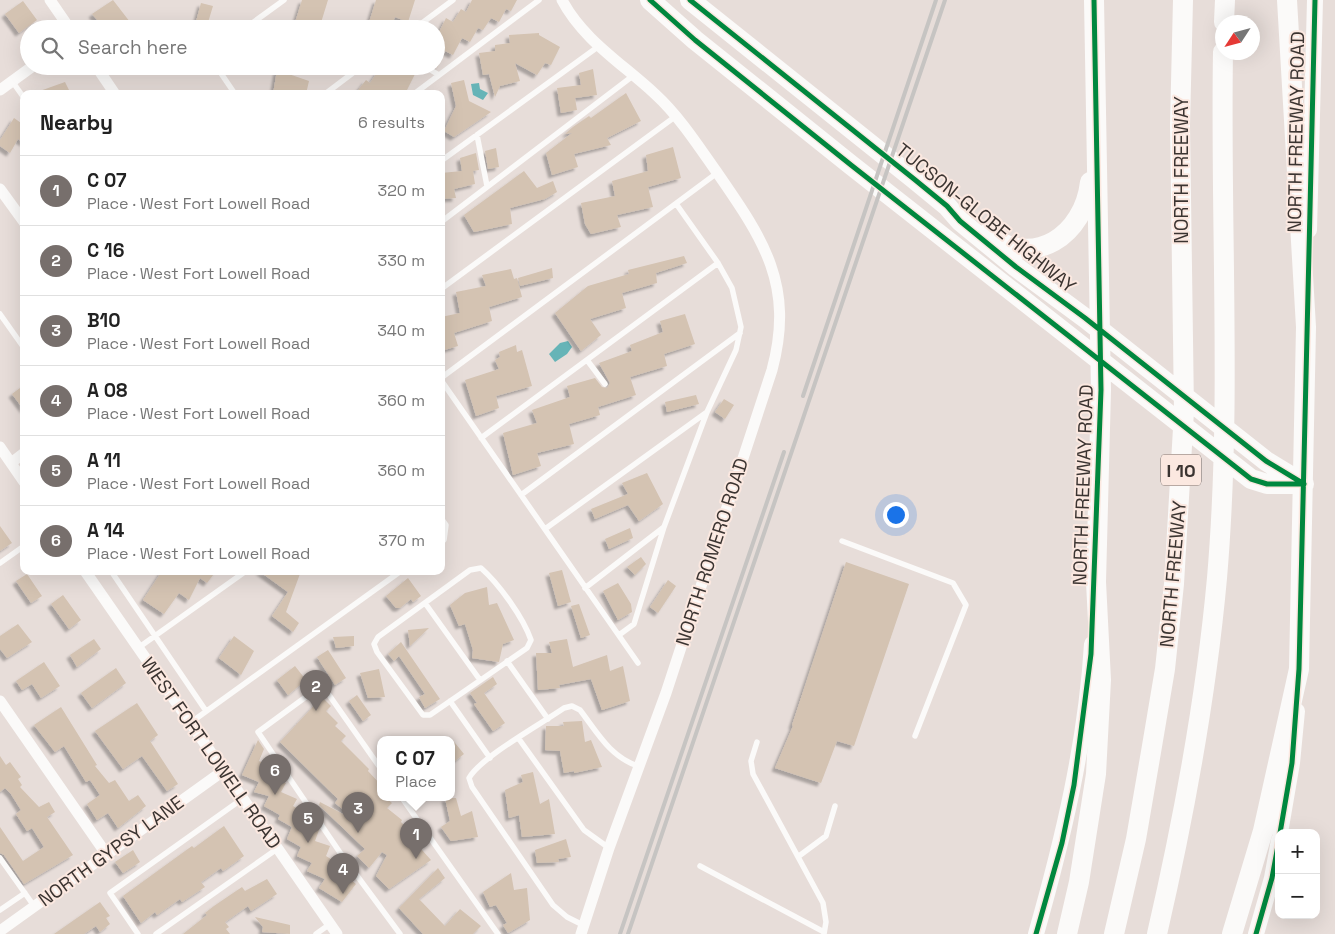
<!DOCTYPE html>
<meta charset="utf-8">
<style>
body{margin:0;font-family:"Space Grotesk",sans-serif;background:#f2f2f2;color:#222}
.controls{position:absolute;right:15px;bottom:15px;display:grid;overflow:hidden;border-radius:10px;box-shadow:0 5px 20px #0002}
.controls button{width:45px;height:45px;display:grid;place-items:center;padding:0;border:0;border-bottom:1px solid #e0e0e0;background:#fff;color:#222;font:25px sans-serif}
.compass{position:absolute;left:1215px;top:15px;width:45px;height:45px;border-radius:50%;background:#fff;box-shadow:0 5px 20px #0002;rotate:234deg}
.you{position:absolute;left:895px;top:514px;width:18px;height:18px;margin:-12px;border:4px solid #fff;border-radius:50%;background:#1a73e8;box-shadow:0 0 0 8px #1a73e833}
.badge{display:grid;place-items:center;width:32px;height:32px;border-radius:50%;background:#776f6c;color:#fff;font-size:16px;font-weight:700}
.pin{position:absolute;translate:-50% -41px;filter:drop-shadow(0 1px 2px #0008)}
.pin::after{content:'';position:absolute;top:26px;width:18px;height:15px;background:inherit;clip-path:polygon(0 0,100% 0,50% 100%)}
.popup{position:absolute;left:377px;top:736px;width:78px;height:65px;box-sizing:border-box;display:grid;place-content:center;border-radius:10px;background:#fff;filter:drop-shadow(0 1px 4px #0005);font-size:16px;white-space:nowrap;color:#767676}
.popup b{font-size:19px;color:#222}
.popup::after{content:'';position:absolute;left:50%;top:100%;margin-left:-10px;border:10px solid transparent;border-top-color:#fff}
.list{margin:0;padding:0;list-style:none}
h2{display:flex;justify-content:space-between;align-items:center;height:65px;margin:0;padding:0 20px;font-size:21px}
h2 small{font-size:16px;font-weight:400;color:#767676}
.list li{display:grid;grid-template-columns:32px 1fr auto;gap:15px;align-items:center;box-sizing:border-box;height:70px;padding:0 20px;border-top:1px solid #e0e0e0}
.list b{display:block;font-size:19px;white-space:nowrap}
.list p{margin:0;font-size:16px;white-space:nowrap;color:#767676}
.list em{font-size:16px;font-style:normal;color:#767676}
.icon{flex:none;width:28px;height:28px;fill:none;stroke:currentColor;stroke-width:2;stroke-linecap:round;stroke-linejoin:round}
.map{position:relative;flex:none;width:1335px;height:934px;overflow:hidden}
.search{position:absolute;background:#fff;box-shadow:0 5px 20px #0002;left:20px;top:20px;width:425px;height:55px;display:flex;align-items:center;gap:12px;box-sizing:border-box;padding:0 18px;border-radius:28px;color:#767676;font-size:19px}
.panel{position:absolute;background:#fff;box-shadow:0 5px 20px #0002;left:20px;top:90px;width:425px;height:485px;border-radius:10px}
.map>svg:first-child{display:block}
.water{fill:#66b4b7}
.building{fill:#d4c3b2;filter:url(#shadow)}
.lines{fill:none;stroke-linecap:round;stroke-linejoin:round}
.lane{stroke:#fbfaf9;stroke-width:5.5}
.street{stroke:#fbfaf9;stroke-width:11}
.secondary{stroke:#fbfaf9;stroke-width:16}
.highway{stroke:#fbfaf9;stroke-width:20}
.rail{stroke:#c6c4c2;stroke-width:4}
.cycleway-casing{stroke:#fbe8e0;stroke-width:8}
.cycleway{stroke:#00873e;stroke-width:5}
.labels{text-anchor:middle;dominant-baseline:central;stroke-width:4;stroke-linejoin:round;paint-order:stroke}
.shield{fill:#fbe8e0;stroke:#756a66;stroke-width:1}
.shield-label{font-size:18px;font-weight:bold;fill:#3b3431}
.street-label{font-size:19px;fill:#3b3431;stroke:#fbe8e0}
</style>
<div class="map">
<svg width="1335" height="934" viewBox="0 0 1335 934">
<defs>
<filter id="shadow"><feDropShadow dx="-3.5" dy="3.5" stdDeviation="1" flood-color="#0004"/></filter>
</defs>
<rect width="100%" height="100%" fill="#e7ddd9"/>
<path class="water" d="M479 83 480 89 488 93 483 100 473 95 471 84Z
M568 341 572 347 567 354 555 362 549 354 560 343Z"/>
<path class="building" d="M113 0 130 22 127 24 130 29H105L92 14Z
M302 0H328L319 29H293Z
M376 0H415L408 22 395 17 390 29H367Z
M472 0H517L511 11 506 9 499 22 491 18 483 30 478 28 470 42 462 38 453 55 445 51 437 68 436 38 446 18 453 22 461 9 466 12Z
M23 1 37 20 19 33 5 14Z
M201 3 213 6 206 29H194Z
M539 33V35L560 47 551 65 545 63 537 75 515 63 520 81 500 86 495 97 489 74 483 75 479 53 495 51V45L510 43 509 35Z
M389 66H405L416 72 405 94H355L366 80 370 83 378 71 385 74Z
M593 69 597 95 575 98 577 110 561 113 557 88 581 85 579 73Z
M277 70 309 81 306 94H273Z
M464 80 469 101 491 112 454 137 444 131 456 106 451 83Z
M65 82 71 94H37V92Z
M626 93 641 121 607 138 611 145 574 154 578 167 552 175 546 153 572 133 565 134 573 127 589 116 591 118Z
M14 118 24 125V143L18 139 10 153 0 146V140Z
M673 147 681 178 648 187 653 207 617 215 621 227 591 234 585 224 581 203 615 196 612 181 648 171 646 155Z
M496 148 499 167 488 169 485 151Z
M476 153 479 170 473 171 475 184 454 189 456 198 441 199V173L462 171 460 158Z
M524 171 537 188 553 181 557 192 545 199 510 208 512 224 474 232 464 215Z
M684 256 687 263 656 273 657 283 622 293 626 308 590 319 601 335 581 351 555 313 588 286 629 274 628 270Z
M552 268 553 278 520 286 518 278Z
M511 269 514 279 517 278 522 297 489 307 492 321 454 333 458 346 441 351V317L460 313 456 292 486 286 482 275Z
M685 314 695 344 664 354 667 366 630 377 636 395 598 407 600 415 569 424 574 444 537 453 541 466 513 475 503 433 537 423 532 410 570 397 567 386 595 378 602 387 607 388 610 383 599 363 632 351 630 345 663 332 660 321Z
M516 345 517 352 522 350 532 386 496 396 499 408 476 416 465 380 499 369 495 360 500 357 499 352Z
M24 385V410L12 394Z
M696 395 699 404 667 412 665 402Z
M724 399 734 405 725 419 715 412Z
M647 473 663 504 639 521 628 505 595 519 591 509 628 494 622 483Z
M0 526 12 543 0 551Z
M630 528 633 538 609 549 605 539Z
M641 557 646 564 635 575 627 567Z
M846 562 909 584 854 746 837 741 821 783 775 768 793 726 792 725Z
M562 570 571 602 558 606 549 573Z
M162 571H216L207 583 200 578 189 600 179 593 164 614 143 600Z
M259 571H301L286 612 299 623 293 632 272 616 288 592Z
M27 574 42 596 31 603 16 581Z
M408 578 421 596 413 602 411 599 400 608H396L386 596Z
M668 580 676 586 658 613 650 607Z
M618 583 631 604 632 612 618 620 603 591Z
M487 587 489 605 497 603 514 640 503 644 499 662 472 658 473 650 465 624 459 626 450 605 465 593Z
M63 595 81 620 69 629 51 604Z
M579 604 590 635 581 638 571 606Z
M18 624 32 642 7 658 0 649V636Z
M429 628 410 646 408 630Z
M234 636 254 651 241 675 219 658Z
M354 636V646L336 648 333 637Z
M94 639 101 649 77 667 70 655Z
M567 639 573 667 607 655 610 671 623 666 630 701 602 710 591 679 559 685 560 688 538 690 536 653H552L549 642Z
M401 642 440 699 425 708 419 697 425 694 399 656 394 661 388 654Z
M328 650 346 678 335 685 317 657Z
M44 662 60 686 41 698 32 684 22 690 16 681Z
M295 666 306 680 288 695 277 680Z
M116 668 126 683 92 708 81 693Z
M379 669 385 697 368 698 360 673Z
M493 677 497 684 484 693 505 723 493 731 474 704 477 703 470 693Z
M357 695 371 715 363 721 349 701Z
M322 697 331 706 326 711 338 723 335 726 346 736 341 741 369 769 368 771 381 785V798H386L392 803 387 808 402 820 401 822 416 837 413 840 431 860 389 889 376 876 387 855 382 852 369 868 357 856 365 849 319 805 320 802 343 814 345 811 335 803 338 799 280 742Z
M137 703 158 735 150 741 178 784 167 791 142 756 123 769 95 731Z
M61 707 97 765 95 766 109 783 115 780 129 801 138 795 146 806 118 828 108 813 97 820 87 804 100 795 90 780 86 782 64 746 55 752 34 725Z
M582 721 585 742 591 740 602 767 574 773V771L564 773 560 751 545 750 546 726H564L563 722Z
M451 738 464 754 451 764Z
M258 740 264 749 259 761 273 767 270 775 286 783 281 792 297 799 293 806 307 814 303 822 319 830 315 841 330 846 326 856 342 866 339 870 356 884 342 902 319 888 325 879 307 871 312 863 297 856 301 847 287 839 292 827 278 819 280 815 264 806 269 796 254 792 259 782 242 775Z
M0 756 6 765 10 762 21 777 18 779 22 785 20 787 39 807 49 802 55 812 47 817 73 855 24 884 4 855 0 853V827L23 861 44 847 32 828 27 831 16 814 21 810 11 794 5 788 0 792Z
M533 772 540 804 549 799 555 834 522 837 519 815 509 818 505 790 523 782 521 775Z
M445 798H456L461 816 472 811 478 837 451 841 441 827 450 821Z
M224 826 244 856 223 871 221 868 201 882 205 887 182 902 180 899 157 915 155 912 141 923 123 896 192 846 194 848Z
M566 839 571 857 558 859 559 862 537 863 535 850Z
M133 850 140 862 123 873 115 862Z
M438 868 445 878 419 899 445 926 460 909 481 926 473 934H423L399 908Z
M511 873 514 890 527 888 530 920 508 933 503 925 507 923 496 905 490 907 483 892Z
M267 879 277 894 251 911 248 906 225 922 229 927 226 929 230 934H183L207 915 205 913 214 906 242 887 245 891Z
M100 902 110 916 106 918 110 924 100 932 96 926 84 934H54Z
M255 917 290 925V934L262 932 263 927Z"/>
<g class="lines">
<path class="lane" d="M244 29 284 0
M414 29 453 0
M216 66 235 94
M424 66 439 75
M12 81 24 98
M325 94 362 66
M414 94 539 0
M477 135 487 186
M441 161 599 46
M441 222 634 75
M441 289 676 116
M0 314 24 348
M587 360 605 384
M441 378 717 173
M441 380 638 663
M481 438 718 263
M521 495 740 333
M441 518 446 525 444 540 441 542
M545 529 707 412
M842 541 953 583 966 605 915 736
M0 563 24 546
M481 568C499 584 523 617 531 640L527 648 430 715H423L377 652 374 644 378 637 470 570Z
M111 571 206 711
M585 588 664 527
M425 603 480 680
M619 635 634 624 664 527 707 412 736 350 741 327 732 288 718 263 677 205
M138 648 246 571
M507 661 548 719
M450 701 490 758
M190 723 401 571
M519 739 584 830 609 848
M757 742 751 761 753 774 823 903 826 922 824 934
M381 769 322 685 258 732 341 854 400 934
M402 798 498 934
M799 856 826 836 835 806
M0 858 34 906
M700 866 824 932
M0 910 25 893
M583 925 567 917 553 905 472 787 469 778C481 757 541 724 564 708L572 706 580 710C597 732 610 757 638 766
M138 934 110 893 242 799
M156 934 277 849
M316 934 330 924"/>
<path class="street" d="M50 0 70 29
M562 0C583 40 623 64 655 94 679 116 697 144 716 171 763 239 795 284 772 370L666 693 609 848 581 934
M96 66 115 94
M0 90 33 66
M0 189 24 222
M0 447 24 482
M11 463 24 453
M85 571 337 934
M0 701 107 855
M0 931 223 771"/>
<path class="secondary" d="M1309 230 1315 0
M1280 833 1292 763 1297 711
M1036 934C1063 839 1086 743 1092 644
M1256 934 1272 878 1279 840"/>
<path class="highway" d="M650 0 695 40 851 165 1251 479 1267 484H1304
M690 0 914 179 947 206 960 221 1016 267 1085 318 1266 461 1302 483
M1224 22 1225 0
M987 234C1034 270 1084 235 1090 182
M1067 934 1079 882 1096 774 1101 680 1096 582 1101 390 1094 0
M1114 934 1136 839 1151 752 1165 669 1174 584 1184 411 1180 125 1183 0
M1157 934C1184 817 1206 699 1217 578 1232 403 1220 228 1223 52
M1232 934 1263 831 1299 669 1306 327 1287 0"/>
<path class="rail" d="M803 396 936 0
M620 934 784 452
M628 934 945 0"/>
<defs>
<path id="cycleway" d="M650 0 695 40 851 165 1251 479 1267 484H1304
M690 0 914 179 947 206 960 221 1016 267 1085 318 1266 461 1304 484
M1280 833 1292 763 1299 669 1315 0
M1036 934 1062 843 1074 785 1091 654 1101 390 1094 0
M1256 934 1272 878 1279 840"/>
</defs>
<use href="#cycleway" class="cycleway-casing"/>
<use href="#cycleway" class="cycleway"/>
</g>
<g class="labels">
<rect class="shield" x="1161" y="454.5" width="40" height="31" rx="4"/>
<g class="shield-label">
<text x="1181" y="470">I 10</text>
</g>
<g class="street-label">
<text transform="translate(1296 132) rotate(-89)">NORTH FREEWAY ROAD</text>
<text transform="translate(1181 170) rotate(-90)">NORTH FREEWAY</text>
<text transform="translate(986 218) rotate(39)">TUCSON-GLOBE HIGHWAY</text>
<text transform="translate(1083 485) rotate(-88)">NORTH FREEWAY ROAD</text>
<text transform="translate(712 552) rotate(-72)">NORTH ROMERO ROAD</text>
<text transform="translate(1173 574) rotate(-85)">NORTH FREEWAY</text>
<text transform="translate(211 753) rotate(55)">WEST FORT LOWELL ROAD</text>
<text transform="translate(111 851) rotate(-36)">NORTH GYPSY LANE</text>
</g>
</g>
</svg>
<div class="controls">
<button>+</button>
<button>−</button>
</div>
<svg class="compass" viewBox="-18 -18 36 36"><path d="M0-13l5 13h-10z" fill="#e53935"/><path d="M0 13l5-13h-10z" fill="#767676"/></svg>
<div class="you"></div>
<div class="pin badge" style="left:416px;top:859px">1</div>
<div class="popup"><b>C 07</b>Place</div>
<div class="pin badge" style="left:316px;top:711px">2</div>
<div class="pin badge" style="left:358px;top:833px">3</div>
<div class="pin badge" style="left:343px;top:894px">4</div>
<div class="pin badge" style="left:308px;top:843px">5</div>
<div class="pin badge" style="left:275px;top:795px">6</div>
<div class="search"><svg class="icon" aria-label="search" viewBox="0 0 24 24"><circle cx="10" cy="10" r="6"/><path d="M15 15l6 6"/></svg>Search here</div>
<section class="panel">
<h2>Nearby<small>6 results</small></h2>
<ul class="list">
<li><span class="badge">1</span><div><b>C 07</b><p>Place · West Fort Lowell Road</p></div><em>320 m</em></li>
<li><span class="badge">2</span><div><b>C 16</b><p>Place · West Fort Lowell Road</p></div><em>330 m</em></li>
<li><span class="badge">3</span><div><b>B10</b><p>Place · West Fort Lowell Road</p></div><em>340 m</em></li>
<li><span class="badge">4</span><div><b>A 08</b><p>Place · West Fort Lowell Road</p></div><em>360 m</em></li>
<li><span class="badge">5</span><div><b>A 11</b><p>Place · West Fort Lowell Road</p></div><em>360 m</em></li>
<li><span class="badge">6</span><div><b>A 14</b><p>Place · West Fort Lowell Road</p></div><em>370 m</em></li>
</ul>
</section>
</div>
